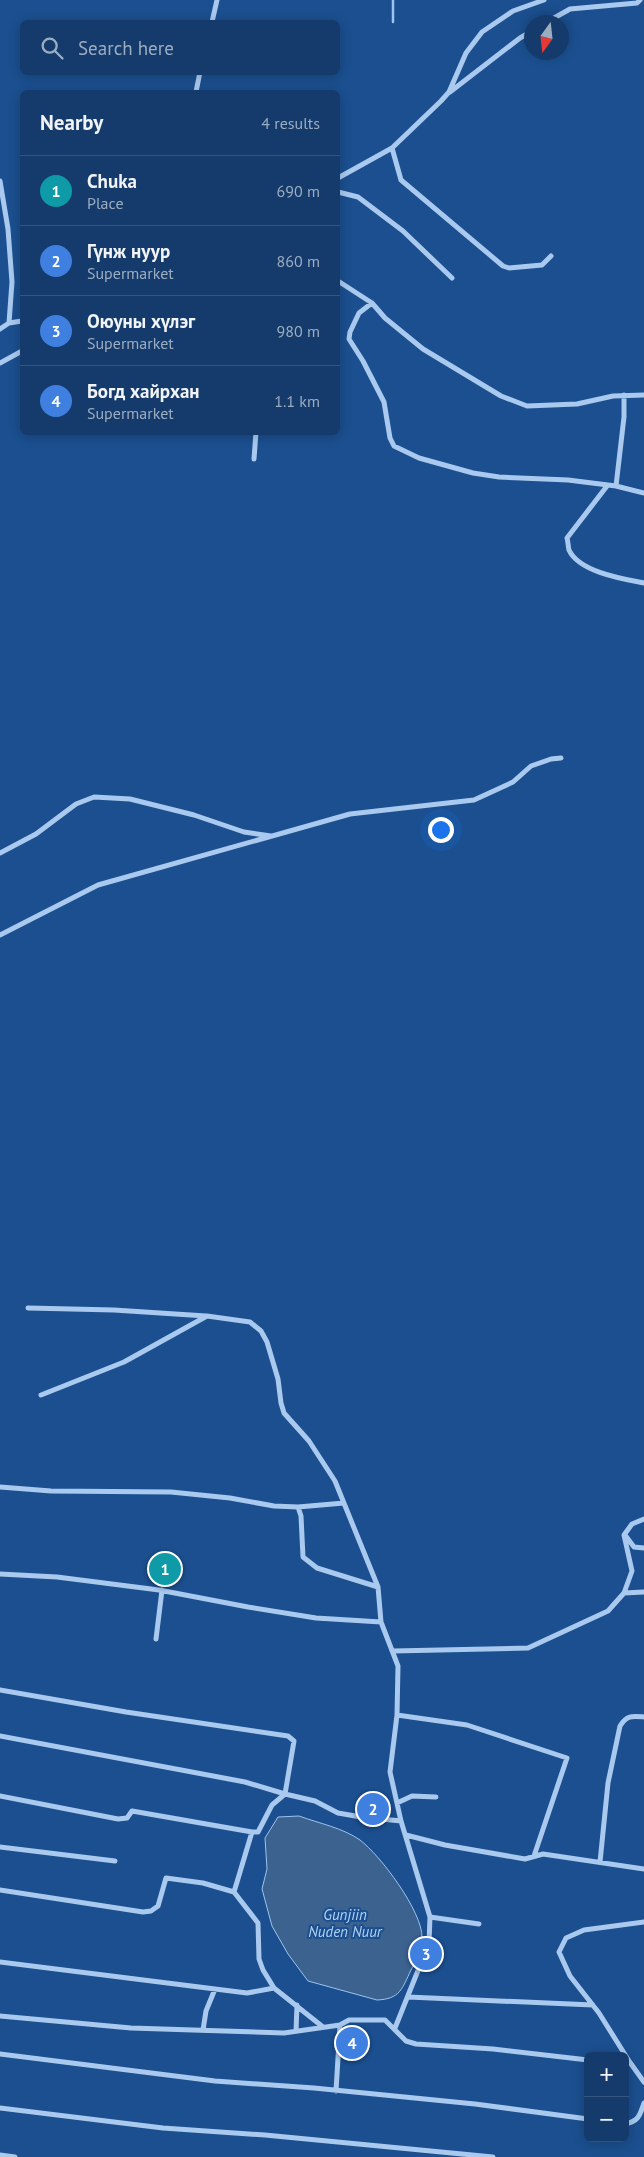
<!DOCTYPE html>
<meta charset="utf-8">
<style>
body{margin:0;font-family:"PT Sans",sans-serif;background:#1d4271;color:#f1f3f6}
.controls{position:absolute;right:15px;bottom:15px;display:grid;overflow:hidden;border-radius:8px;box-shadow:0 2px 12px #0003}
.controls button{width:45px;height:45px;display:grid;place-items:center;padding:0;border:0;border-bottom:1px solid #33557e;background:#143b6b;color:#f1f3f6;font:25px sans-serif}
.compass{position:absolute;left:524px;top:15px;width:45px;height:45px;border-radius:50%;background:#143b6b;box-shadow:0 2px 12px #0003;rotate:195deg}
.you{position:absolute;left:440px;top:829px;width:18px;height:18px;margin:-12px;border:4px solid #fff;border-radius:50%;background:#1a73e8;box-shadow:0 0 0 8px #1a73e833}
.badge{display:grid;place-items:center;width:32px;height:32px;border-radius:50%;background:#8c9099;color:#fff;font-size:16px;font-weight:700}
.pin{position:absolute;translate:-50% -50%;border:2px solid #fff;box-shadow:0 1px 5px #0006}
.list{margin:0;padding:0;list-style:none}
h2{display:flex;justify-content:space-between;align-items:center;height:65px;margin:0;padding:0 20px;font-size:21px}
h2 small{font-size:16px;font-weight:400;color:#9dadc1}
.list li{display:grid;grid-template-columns:32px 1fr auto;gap:15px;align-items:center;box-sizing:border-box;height:70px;padding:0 20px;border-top:1px solid #33557e}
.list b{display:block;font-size:19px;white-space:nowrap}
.list p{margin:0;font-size:16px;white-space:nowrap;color:#9dadc1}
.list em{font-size:16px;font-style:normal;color:#9dadc1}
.icon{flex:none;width:28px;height:28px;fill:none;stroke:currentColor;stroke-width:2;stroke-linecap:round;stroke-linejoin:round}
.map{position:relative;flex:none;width:644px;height:2157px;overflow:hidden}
.search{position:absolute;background:#143b6b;box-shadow:0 2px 12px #0003;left:20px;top:20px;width:320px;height:55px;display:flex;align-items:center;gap:12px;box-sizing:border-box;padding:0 18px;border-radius:8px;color:#9dadc1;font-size:19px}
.panel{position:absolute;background:#143b6b;box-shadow:0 2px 12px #0003;left:20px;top:90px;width:320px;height:345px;border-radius:8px}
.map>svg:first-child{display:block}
.water{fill:#3c6290;stroke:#9cc4f0}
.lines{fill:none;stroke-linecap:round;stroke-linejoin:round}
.stream{stroke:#9cc4f0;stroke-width:2.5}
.minor{stroke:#a9c9ee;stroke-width:5}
.labels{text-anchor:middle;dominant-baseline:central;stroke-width:4;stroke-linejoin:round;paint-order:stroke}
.water-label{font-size:15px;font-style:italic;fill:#b5d3f5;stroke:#1b4f8f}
</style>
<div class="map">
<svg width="644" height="2157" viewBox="0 0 644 2157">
<rect width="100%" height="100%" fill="#1b4f8f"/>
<path class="water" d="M299 1816C318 1823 343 1828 360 1840 380 1855 423 1912 422 1938 422 1948 416 1961 411 1970 402 1989 400 1999 377 2000L308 1981 288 1954 272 1926 262 1889 267 1869 265 1838 278 1817Z"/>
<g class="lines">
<path class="stream" d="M393 22V0"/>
<path class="minor" d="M212 22 217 0
M547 22 570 9 637 3 640 0
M196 92 200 72
M450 92 520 38 532 31
M392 148 401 180 503 266 509 268 542 265 551 256
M338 178 392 148 441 101 449 92 466 53 482 32 513 11 544 0
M0 181 8 229 12 282 9 323
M338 192 358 197 403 231 452 278
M338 281 372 303 385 318 423 349 501 396 527 406 577 404 613 396 644 395
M372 303 359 313 350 332 349 339 363 361 384 402 390 438 394 446 419 458 473 473 499 477 568 480 616 486
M0 329 9 323 22 321
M0 363 22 351
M624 395V417L616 486 644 493
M254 459 256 432
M607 486 567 538C568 541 568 546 569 550 579 572 623 579 644 583
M0 853 36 834 76 804 94 797 130 799 194 815 244 832 271 836
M0 935 98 885 350 814 474 800 513 782 531 766 551 759 561 758
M28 1308 114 1310 206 1316
M41 1395 124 1362 207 1316 250 1322 261 1331 267 1342 278 1379 281 1403 284 1413 309 1441 335 1481 378 1587 381 1622
M0 1487 51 1491 171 1492 230 1498 274 1506 298 1507 344 1503
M298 1507 301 1516 303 1557 317 1568 378 1587
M625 1535 634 1547 644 1548
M0 1574 57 1577 159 1590 248 1607 316 1618 381 1622 398 1666 397 1715 390 1772 401 1821 430 1917 429 1943 395 2028
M624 1593 644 1592
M156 1639 162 1590
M393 1651 528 1648 608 1611 624 1593 632 1571 624 1535 632 1524 644 1519
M0 1690 126 1712 288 1736 294 1741 285 1794 315 1801 338 1813 361 1817 401 1821
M397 1715 467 1725 567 1758 534 1856
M0 1736 245 1782 285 1794 272 1805 258 1832H252L234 1892
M0 1796 118 1819 127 1818 132 1811 252 1832
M397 1803 412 1796 436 1797
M406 1835 445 1845 525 1859 543 1854 644 1869
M0 1847 115 1861
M600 1862 608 1783 620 1726C627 1715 632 1716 644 1717
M0 1890 143 1912 151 1911 158 1906 166 1878 203 1883 234 1892 258 1923 259 1959 263 1970 274 1988
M430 1917 479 1924
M0 1962 247 1993 274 1988 323 2027
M408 1997 593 2005
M0 2016 131 2028 284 2033 340 2025 349 2020H385L406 2041 416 2044 493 2049 588 2060
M203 2030 206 2011 215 1989
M296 2031 297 2005
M0 2054 215 2081 314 2088 475 2104 588 2119
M625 2061H629L644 2082
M629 2061 599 2013 570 1976 559 1952 566 1938 584 1930 644 1922
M336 2091 340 2025
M0 2108 163 2128 265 2135 493 2157
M625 2124C639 2121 640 2115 644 2103
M0 2155 15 2157"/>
</g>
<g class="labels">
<g class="water-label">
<text x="345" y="1914">Gunjiin<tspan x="345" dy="17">Nuden Nuur</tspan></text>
</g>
</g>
</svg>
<div class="controls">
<button>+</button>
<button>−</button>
</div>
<svg class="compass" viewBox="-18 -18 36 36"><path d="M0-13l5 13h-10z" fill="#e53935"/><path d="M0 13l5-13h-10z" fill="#9dadc1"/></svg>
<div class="you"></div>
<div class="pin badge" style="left:165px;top:1569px;background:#0f9aa8">1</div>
<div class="pin badge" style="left:373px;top:1809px;background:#3f7fe0">2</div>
<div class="pin badge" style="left:426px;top:1954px;background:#3f7fe0">3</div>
<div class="pin badge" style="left:352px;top:2043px;background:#3f7fe0">4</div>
<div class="search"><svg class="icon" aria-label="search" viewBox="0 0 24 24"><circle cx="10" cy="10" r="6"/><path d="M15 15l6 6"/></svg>Search here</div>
<section class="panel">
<h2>Nearby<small>4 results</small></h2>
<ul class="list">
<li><span class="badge" style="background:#0f9aa8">1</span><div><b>Chuka</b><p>Place</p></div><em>690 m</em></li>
<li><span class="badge" style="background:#3f7fe0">2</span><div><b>Гүнж нуур</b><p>Supermarket</p></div><em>860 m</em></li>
<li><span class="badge" style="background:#3f7fe0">3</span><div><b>Оюуны хүлэг</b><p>Supermarket</p></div><em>980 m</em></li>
<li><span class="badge" style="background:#3f7fe0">4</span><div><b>Богд хайрхан</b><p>Supermarket</p></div><em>1.1 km</em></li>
</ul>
</section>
</div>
